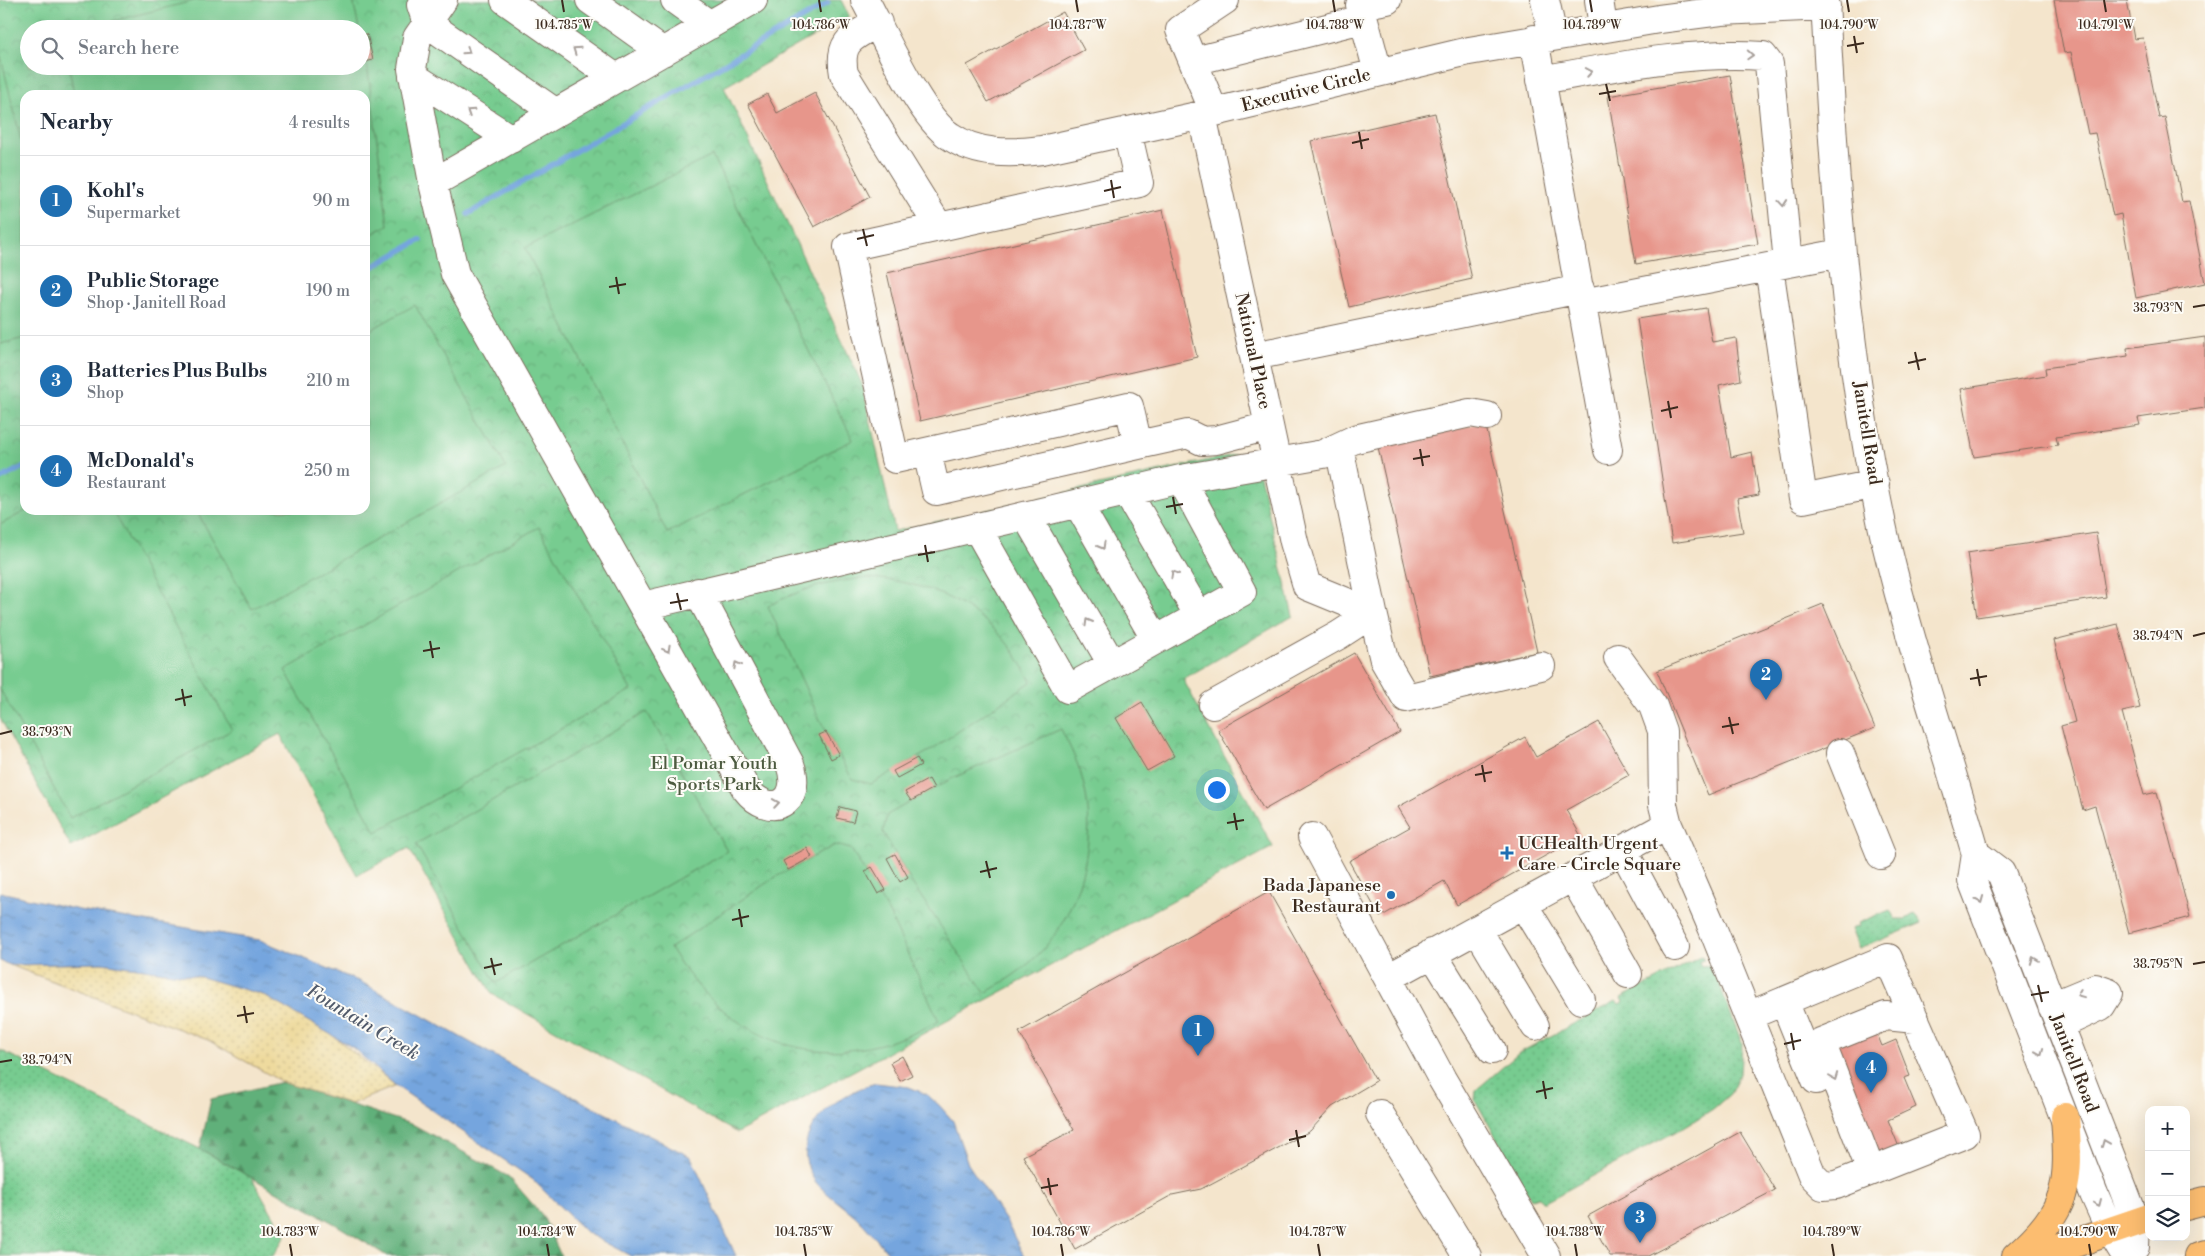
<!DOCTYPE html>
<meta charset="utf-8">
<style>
body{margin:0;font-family:"Libre Bodoni",serif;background:#f6f6f7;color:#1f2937}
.controls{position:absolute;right:15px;bottom:15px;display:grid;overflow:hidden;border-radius:10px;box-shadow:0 5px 20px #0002}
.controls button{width:45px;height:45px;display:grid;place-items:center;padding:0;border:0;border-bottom:1px solid #e0e1e3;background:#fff;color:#1f2937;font:25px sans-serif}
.you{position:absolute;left:1216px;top:789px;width:18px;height:18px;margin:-12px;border:4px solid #fff;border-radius:50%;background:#1a73e8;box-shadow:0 0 0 8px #1a73e833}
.badge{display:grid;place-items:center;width:32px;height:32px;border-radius:50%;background:#1f6fb2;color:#fff;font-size:16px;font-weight:700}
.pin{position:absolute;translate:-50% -41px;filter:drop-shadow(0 1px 2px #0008)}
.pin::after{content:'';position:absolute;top:26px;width:18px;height:15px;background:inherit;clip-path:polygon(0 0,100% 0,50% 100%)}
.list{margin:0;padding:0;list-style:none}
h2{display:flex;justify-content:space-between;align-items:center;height:65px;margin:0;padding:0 20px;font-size:21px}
h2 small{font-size:16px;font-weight:400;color:#747a83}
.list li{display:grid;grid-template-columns:32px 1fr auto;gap:15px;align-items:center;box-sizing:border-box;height:90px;padding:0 20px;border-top:1px solid #e0e1e3}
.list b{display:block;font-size:19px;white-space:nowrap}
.list p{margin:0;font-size:16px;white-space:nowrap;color:#747a83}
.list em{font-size:16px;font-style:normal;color:#747a83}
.icon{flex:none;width:28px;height:28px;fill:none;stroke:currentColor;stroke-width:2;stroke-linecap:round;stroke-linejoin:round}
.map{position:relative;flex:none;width:2205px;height:1256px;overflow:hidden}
.search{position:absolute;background:#fff;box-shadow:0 5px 20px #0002;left:20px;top:20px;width:350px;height:55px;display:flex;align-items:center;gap:12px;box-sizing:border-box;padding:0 18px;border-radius:28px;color:#747a83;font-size:19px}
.panel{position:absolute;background:#fff;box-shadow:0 5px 20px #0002;left:20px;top:90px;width:350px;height:425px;border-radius:15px}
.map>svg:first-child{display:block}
.grass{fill:url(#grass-dots);stroke:#597b57}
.forest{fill:url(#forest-firs);stroke:#4e6d4c}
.sand{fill:url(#sand-dots);stroke:#94825e}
.park{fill:url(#park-crowns);stroke:#597b57;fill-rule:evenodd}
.pitch{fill:#77cc90;stroke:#597b57}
.water{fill:url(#water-ripples);stroke:#58687e}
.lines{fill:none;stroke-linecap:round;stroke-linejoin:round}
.stream{stroke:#74a5de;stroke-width:5.5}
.building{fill:#e7968b}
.minor-casing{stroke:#7c6b5b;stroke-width:30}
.major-casing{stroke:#7c6b5b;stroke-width:30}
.minor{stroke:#fff;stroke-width:28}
.major{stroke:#fcbd6f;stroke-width:28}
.oneway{stroke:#a79f9a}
.ticks{fill:none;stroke:#3b2a1e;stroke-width:2}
.poi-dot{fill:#1f6fb2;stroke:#fdfcf7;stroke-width:2}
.labels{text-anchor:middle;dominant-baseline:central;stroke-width:4;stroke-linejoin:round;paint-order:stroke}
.street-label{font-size:18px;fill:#3b2a1e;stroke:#fdfcf7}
.park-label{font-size:18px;fill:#4d5b40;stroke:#fdfcf7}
.poi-label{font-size:18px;fill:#3b2a1e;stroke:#fdfcf7;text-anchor:start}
.water-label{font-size:19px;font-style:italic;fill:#525b6b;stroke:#fdfcf7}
.ticks-label{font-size:12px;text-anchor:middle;fill:#3b2a1e;stroke:#fdfcf7;stroke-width:4;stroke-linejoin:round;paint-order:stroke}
</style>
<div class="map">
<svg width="2205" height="1256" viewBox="0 0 2205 1256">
<defs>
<pattern id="grass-dots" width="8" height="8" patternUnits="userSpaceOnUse" patternTransform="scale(1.25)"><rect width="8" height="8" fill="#77cc90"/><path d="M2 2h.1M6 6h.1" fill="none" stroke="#68af7c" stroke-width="1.8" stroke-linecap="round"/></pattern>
<pattern id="forest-firs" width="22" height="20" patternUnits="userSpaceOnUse" patternTransform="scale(1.25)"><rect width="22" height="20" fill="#61b07a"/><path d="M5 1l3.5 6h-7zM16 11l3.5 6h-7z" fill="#518f63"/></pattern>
<pattern id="sand-dots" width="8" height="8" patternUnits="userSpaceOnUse" patternTransform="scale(1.25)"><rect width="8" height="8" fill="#eeda9e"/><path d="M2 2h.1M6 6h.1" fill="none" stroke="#cdbb88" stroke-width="1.8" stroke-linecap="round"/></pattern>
<pattern id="park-crowns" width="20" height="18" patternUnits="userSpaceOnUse" patternTransform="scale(1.25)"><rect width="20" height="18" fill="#77cc90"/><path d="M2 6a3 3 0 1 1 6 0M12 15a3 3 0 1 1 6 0" fill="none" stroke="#68af7c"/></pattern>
<pattern id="water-ripples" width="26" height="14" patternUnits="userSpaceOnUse" patternTransform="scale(1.25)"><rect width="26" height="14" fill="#74a5de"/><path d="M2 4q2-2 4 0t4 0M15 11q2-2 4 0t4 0" fill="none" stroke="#6087b3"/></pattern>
</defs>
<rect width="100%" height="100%" fill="#fdfcf7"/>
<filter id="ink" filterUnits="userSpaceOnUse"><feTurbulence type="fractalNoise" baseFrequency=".02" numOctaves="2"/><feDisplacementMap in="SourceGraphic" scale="10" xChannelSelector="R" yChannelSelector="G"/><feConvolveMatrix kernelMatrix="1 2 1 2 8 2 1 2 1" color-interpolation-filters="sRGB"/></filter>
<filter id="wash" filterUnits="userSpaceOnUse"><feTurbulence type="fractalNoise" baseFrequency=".0096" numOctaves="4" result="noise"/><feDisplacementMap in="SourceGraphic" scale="20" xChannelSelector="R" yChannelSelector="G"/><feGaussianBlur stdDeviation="1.12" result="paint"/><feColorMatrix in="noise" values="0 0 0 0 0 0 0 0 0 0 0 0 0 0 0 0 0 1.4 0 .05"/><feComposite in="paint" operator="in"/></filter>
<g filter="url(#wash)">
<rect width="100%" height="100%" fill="#f4e5cc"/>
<path class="grass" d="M1890 910 1895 919H1906L1914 914 1922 923 1859 949 1851 929 1859 926 1858 923Z
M1702 956 1704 960 1699 962 1701 966 1712 965 1742 1043 1740 1074 1730 1094 1713 1109 1684 1127 1545 1202H1542L1538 1197 1531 1199 1475 1100 1476 1090 1519 1053 1616 1001 1619 1004 1623 1002 1621 998Z
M0 1050 200 1149 252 1178 285 1236 273 1256H0Z"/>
<path class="forest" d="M282 1082 414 1125 509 1177 543 1216 561 1256H387L335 1224 200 1149 211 1099Z"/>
<path class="sand" d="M102 963 201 977 263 995 332 1035 396 1086 351 1104 282 1082 208 1040 10 965Z"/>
<path class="park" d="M0 0H841L849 16 724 87 862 384 895 531 1254 450 1293 616 1183 679 1273 847 737 1133 492 994 409 848 357 875 280 734 71 847 0 718ZM29 29H361V66H29ZM25 95H365V510H25Z"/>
<path class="pitch" d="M197 0H353L359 29H81Z
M361 40 367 64 388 225 365 238V95H74L69 66H361Z
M0 53 25 157V338L0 344Z
M712 156 853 440 667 533 525 248Z
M415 305 506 467 252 609 196 510H365V333Z
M27 510H112L232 730 70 818 0 689V525Z
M539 527 631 690 376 832 285 670Z
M867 578C937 581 1002 616 1031 682L931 750 871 784 852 779 819 718 768 606C800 589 831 581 867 578Z
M647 712 727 851 496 983 416 844Z
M1061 729C1070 747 1080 766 1084 786 1097 837 1082 899 1050 941 1034 963 1009 979 985 993L912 883 883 832 887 815 951 779Z
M835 845 851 849 888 911 939 1021C829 1079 736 1051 670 948L774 878Z"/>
<path class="water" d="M0 892 79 910 260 940 363 983 513 1066 691 1157 736 1256H631L587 1233 532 1179 396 1086 352 1047 263 995 201 977 102 963 10 965 0 961Z
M876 1083 909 1087 926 1094 939 1105 953 1121 968 1164 1006 1221 1024 1256H891C879 1243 868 1228 855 1216 845 1207 819 1189 813 1178 786 1131 836 1094 876 1083Z"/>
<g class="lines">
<path class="stream" d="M468 214 828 3
M365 271 420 240
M0 479 25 466"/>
</g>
<g id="blocks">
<path class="building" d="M2054 0H2127L2134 39 2143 38 2159 118 2165 117 2182 202 2189 201 2205 283 2136 298 2121 214 2113 216 2095 133 2088 134 2071 52 2064 53Z
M1063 12 1084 50 988 102 967 65Z
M367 34 373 60 365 62 361 35Z
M1730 75 1758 244 1636 264 1608 96Z
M815 93 870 197 814 227 748 104 767 94 777 113Z
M1435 113 1472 279 1349 307 1311 141Z
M1163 210 1197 357 920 421 887 273Z
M1706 308 1712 342 1736 338 1741 380 1719 385 1731 457 1752 452 1759 495 1737 499 1743 532 1672 543 1637 319Z
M2205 337V408L2138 418 2140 425 2056 437 2058 445 1974 457 1961 389 2046 375 2045 368 2128 356 2127 348Z
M1485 422 1537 652 1430 676 1378 447Z
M2096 533 2106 597 1977 617 1967 553Z
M1823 604 1875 728 1708 795 1657 671Z
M2118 624 2140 708 2122 712 2144 795 2157 792 2190 917 2129 933 2095 806 2083 810 2061 726 2075 722 2054 640Z
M1354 653 1400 732 1264 810 1218 730Z
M1142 702 1174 756 1147 771 1116 718Z
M1599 722 1629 775 1566 810 1581 836 1457 905 1444 881 1380 917 1349 861 1410 827 1398 807 1525 737 1536 757Z
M826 732 839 755 831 759 819 735Z
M917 758 921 765 897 778 893 771Z
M929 779 934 788 911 801 905 792Z
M840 807 856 811 853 822 837 818Z
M807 848 812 857 788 870 783 861Z
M895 854 908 877 900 882 887 858Z
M872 867 886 890 878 894 865 871Z
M1269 892 1376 1081 1332 1107 1310 1131 1201 1189 1172 1195 1075 1249 1023 1156 1074 1130 1019 1032Z
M1873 1024 1882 1046 1896 1040 1910 1076 1904 1078 1916 1107 1888 1120 1899 1147 1867 1160 1818 1055Z
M902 1056 912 1075 900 1081 890 1063Z
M1740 1132 1775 1190 1648 1256H1610L1588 1216Z"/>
</g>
</g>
<g filter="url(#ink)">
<use href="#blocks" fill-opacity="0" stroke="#7c6b5b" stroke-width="1"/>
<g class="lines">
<defs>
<path id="minor" d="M443 0 417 38 412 69 433 183 455 274 746 789C770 820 804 803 790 764L698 592
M505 0 616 78
M590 0 663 52
M675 0 710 25
M865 0C883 33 920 117 950 136 977 155 1011 154 1042 150L1202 115 1469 51 1659 19 1721 11 1826 6
M1545 0 1553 36
M1599 0 1603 27
M1825 0C1834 182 1846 365 1886 543 1911 648 1946 750 1976 854L1972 880 2094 1194 2110 1230 2126 1256
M421 5 427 23 556 113
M878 23C852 37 838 41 844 74L939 227
M1534 39 1608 450
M1194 61 1363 19
M1378 72 1360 5 1387 0
M413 76 511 139
M1541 80C1614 67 1687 51 1763 56L1769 64 1788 263
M1214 112 1180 30 1225 0
M1202 115 1294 542 1307 586 1373 613 1384 660 1406 698 1541 666
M1127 131 1139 183 848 247 895 459 1129 406 1138 445 1188 434 1202 441 1216 440 1269 426
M433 183 753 0
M1769 267 1803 499 1875 484
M1582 303 1841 253
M1254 356 1580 289
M927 452 936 491 1138 445
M1127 492 1199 616
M1078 504 1156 640
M1026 516 1112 664
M977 528 1068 689 1242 592 1181 479
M643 606 1181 479 1323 454 1355 439 1470 413 1487 416
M1618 658 1653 706 1662 731 1663 805 1668 825 1712 927 1812 1175 1823 1186 1836 1185 1965 1134 1888 958 1748 1016
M1213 705 1339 635 1373 613 1339 447
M1840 753 1881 855
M1312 837 1442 1079 1546 1256
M1623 850 1675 947
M1976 854 2001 873 2136 1222 2135 1247
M1573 877 1628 974
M1523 904 1581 1000
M1477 929 1535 1026
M1432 953 1492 1050
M1388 978 1668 825
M1784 1001 1816 1080
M2052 1006 2095 988 2109 993 2101 1006 2060 1025
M1380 1114 1467 1256
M1871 1171 1821 1042 1886 1016 1915 1019"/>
<path id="major" d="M2186 1206 2205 1201
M2016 1256C2069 1209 2070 1185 2065 1117
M2037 1256 2149 1218
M2198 1256 2205 1254"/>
</defs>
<use href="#minor" class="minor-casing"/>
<use href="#major" class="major-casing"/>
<use href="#minor" class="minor"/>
<use href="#major" class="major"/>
</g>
<defs><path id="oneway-chevron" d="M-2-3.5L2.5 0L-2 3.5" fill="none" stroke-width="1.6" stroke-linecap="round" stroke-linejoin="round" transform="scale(1.25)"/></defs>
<g class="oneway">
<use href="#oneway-chevron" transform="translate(576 50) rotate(-145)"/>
<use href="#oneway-chevron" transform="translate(467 51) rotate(35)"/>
<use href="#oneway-chevron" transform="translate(1750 55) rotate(3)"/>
<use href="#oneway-chevron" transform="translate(1589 72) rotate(-10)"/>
<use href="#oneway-chevron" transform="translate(470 112) rotate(-147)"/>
<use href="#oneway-chevron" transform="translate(1783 203) rotate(85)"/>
<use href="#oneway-chevron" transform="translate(1102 546) rotate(60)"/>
<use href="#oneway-chevron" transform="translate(1174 574) rotate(-120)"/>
<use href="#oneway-chevron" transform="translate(1088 622) rotate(-120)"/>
<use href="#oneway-chevron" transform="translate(667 649) rotate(61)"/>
<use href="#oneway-chevron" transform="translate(737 665) rotate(-118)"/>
<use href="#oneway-chevron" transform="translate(776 803) rotate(-9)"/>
<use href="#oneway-chevron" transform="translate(1980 900) rotate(68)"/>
<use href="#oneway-chevron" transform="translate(2034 960) rotate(-111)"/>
<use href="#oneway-chevron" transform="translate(2080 994) rotate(158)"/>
<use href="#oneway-chevron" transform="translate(2040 1052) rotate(68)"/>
<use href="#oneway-chevron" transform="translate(1834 1077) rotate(69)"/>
<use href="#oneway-chevron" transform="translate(2105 1143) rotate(-112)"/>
<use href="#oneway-chevron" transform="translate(2098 1203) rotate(66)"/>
</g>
</g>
<path class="ticks" d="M562 0 564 12M819 0 821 12M1076 0 1078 12M1333 0 1335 12M1590 0 1592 12M1847 0 1849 12M2104 0 2106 12M1854 36 1857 53M1847 46 1864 43M1606 84 1610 101M1599 94 1616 91M1359 132 1362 149M1352 143 1369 139M1111 180 1114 198M1104 191 1121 187M863 229 867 246M857 239 874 235M616 277 619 294M609 287 626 284M2193 307 2205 305M1915 352 1919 370M1908 363 1926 359M1668 401 1671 418M1661 411 1678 407M1420 449 1423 466M1413 459 1430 456M1173 497 1176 514M1166 507 1183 504M925 545 928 562M918 555 935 552M677 593 681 610M670 603 688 600M2193 636 2205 633M430 641 433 658M423 651 440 648M1977 669 1980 686M1970 679 1987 676M182 689 185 706M175 700 192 696M1729 717 1733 734M1722 727 1739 724M0 734 12 731M1482 765 1485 782M1475 775 1492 772M1234 813 1237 830M1227 823 1244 820M986 861 990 878M980 872 997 868M739 909 742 927M732 920 749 916M491 958 495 975M2193 964 2205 962M484 968 502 964M2038 985 2042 1002M2031 995 2049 992M244 1006 247 1023M237 1016 254 1013M1791 1033 1794 1050M1784 1044 1801 1040M0 1062 12 1060M1543 1081 1546 1099M1536 1092 1553 1088M1296 1130 1299 1147M1289 1140 1306 1136M1048 1178 1051 1195M1041 1188 1058 1185M290 1244 292 1256M547 1244 549 1256M804 1244 806 1256M1061 1244 1063 1256M1318 1244 1320 1256M1575 1244 1577 1256M1832 1244 1834 1256M2089 1244 2091 1256"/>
<g class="poi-dot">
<path d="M1504.5 845.5h5v5h5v5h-5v5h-5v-5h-5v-5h5z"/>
<circle cx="1391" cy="895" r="5"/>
</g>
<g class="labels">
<g class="street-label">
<text transform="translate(1306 90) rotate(-14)">Executive Circle</text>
<text transform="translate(1253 351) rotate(78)">National Place</text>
<text transform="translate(1867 433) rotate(81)">Janitell Road</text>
<text transform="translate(2074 1063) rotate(69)">Janitell Road</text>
</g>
<g class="park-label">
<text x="714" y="763">El Pomar Youth<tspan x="714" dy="21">Sports Park</tspan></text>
</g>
<g class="poi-label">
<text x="1518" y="843">UCHealth Urgent<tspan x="1518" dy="21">Care - Circle Square</tspan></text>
<text x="1381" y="885" text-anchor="end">Bada Japanese<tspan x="1381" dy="21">Restaurant</tspan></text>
</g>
<g class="water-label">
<text transform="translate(363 1022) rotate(31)">Fountain Creek</text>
</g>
</g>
<g class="ticks-label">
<text x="564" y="29">104.785°W</text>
<text x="821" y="29">104.786°W</text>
<text x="1078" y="29">104.787°W</text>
<text x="1335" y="29">104.788°W</text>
<text x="1592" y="29">104.789°W</text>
<text x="1849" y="29">104.790°W</text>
<text x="2106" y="29">104.791°W</text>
<text x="2158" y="312">38.793°N</text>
<text x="2158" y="640">38.794°N</text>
<text x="47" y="736">38.793°N</text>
<text x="2158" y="968">38.795°N</text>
<text x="47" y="1064">38.794°N</text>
<text x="290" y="1236">104.783°W</text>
<text x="547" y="1236">104.784°W</text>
<text x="804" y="1236">104.785°W</text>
<text x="1061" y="1236">104.786°W</text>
<text x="1318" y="1236">104.787°W</text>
<text x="1575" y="1236">104.788°W</text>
<text x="1832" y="1236">104.789°W</text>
<text x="2089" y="1236">104.790°W</text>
</g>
</svg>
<div class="controls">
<button>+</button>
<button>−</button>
<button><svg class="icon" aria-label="layers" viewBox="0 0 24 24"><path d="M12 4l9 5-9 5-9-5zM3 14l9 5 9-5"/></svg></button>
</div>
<div class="you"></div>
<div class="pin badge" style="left:1198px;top:1056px">1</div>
<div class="pin badge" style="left:1766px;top:700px">2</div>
<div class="pin badge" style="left:1640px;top:1243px">3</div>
<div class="pin badge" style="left:1871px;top:1093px">4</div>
<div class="search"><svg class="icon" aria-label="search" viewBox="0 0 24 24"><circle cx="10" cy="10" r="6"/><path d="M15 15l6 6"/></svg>Search here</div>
<section class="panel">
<h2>Nearby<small>4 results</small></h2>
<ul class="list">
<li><span class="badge">1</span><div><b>Kohl's</b><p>Supermarket</p></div><em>90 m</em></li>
<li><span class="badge">2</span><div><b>Public Storage</b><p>Shop · Janitell Road</p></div><em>190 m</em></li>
<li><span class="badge">3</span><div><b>Batteries Plus Bulbs</b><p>Shop</p></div><em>210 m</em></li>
<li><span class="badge">4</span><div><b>McDonald's</b><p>Restaurant</p></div><em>250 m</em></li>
</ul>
</section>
</div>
